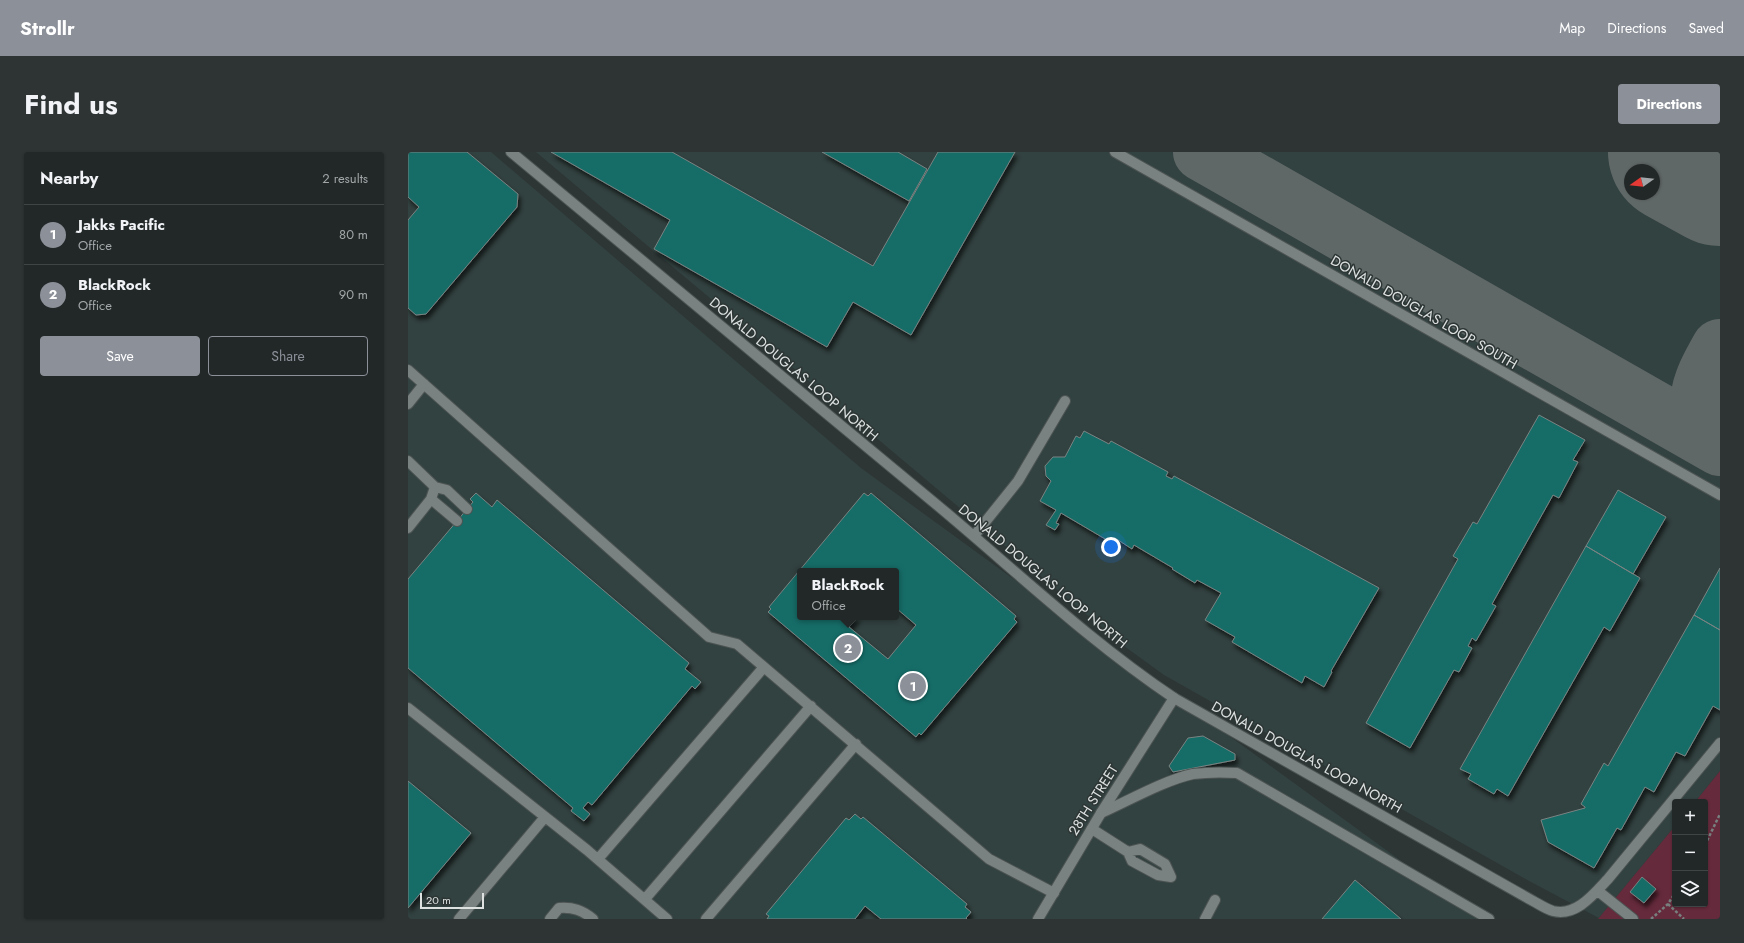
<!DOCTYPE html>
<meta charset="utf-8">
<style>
body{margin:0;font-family:Jost,sans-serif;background:#2e3434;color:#f1f3f6}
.controls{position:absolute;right:12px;bottom:12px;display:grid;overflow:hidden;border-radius:4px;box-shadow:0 1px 3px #0004}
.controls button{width:36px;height:36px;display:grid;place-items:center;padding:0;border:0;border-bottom:1px solid #3f4445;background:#222828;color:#f1f3f6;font:20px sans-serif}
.compass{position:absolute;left:1216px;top:12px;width:36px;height:36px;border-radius:50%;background:#222828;box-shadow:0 1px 3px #0004;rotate:255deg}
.scale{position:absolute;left:12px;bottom:10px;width:64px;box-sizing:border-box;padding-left:4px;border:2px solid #dde2e1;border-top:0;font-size:11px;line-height:14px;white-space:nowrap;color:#dde2e1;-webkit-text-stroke:3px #2d3635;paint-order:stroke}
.you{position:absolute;left:703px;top:395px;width:14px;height:14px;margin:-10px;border:3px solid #fff;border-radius:50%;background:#1a73e8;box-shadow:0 0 0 6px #1a73e833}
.badge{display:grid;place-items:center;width:26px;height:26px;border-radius:50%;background:#8c9099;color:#fff;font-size:13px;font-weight:700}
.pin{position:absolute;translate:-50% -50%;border:2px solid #fff;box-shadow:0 1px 4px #0006}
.popup{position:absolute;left:389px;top:416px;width:102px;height:52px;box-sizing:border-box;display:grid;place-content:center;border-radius:4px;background:#222828;filter:drop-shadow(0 1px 3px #0005);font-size:13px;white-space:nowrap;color:#a2a6a8}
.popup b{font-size:15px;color:#f1f3f6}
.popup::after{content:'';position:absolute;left:50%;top:100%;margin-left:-8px;border:8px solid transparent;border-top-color:#222828}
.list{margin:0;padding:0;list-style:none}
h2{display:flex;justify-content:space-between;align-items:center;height:52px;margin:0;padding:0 16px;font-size:17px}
h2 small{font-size:13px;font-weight:400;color:#a2a6a8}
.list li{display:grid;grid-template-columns:26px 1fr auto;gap:12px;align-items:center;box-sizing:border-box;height:60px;padding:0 16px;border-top:1px solid #3f4445}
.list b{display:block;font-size:15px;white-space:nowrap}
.list p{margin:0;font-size:13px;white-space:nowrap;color:#a2a6a8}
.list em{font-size:13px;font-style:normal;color:#a2a6a8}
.actions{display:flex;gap:8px;padding:12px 16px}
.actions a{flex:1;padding:9px 0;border:1px solid #8c9099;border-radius:4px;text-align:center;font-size:14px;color:#8c9099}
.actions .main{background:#8c9099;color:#fff}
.icon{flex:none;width:22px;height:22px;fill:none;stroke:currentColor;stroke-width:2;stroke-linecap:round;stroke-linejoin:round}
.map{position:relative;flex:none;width:1312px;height:767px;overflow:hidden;border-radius:4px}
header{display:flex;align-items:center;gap:24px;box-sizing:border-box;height:56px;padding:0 20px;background:#8c9099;color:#fff}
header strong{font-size:19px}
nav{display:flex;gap:22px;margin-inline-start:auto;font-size:14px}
.intro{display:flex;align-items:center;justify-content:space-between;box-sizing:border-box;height:96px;padding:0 24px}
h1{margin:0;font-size:28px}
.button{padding:10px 18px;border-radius:4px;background:#8c9099;color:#fff;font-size:14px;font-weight:700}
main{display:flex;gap:24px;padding:0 24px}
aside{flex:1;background:#222828;border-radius:4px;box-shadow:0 1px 3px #0004}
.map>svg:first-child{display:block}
.built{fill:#324240;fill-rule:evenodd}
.green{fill:#652a3c}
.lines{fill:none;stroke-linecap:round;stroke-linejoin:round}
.taxiway{stroke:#606867;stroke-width:58}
.runway{stroke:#606867;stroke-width:144}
.building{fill:#136d68;stroke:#7a8382;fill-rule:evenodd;filter:url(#shadow)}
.service-casing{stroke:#4d5453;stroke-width:12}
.minor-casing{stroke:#4d5453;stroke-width:12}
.path{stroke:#78807f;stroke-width:2.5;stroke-dasharray:3 2;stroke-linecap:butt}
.service{stroke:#798281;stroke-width:10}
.minor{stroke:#798281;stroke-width:10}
.labels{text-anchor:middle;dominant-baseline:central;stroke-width:3;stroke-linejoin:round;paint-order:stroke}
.street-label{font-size:14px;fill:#dde2e1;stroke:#2d3635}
</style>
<header>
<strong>Strollr</strong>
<nav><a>Map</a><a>Directions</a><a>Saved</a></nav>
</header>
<div class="intro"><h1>Find us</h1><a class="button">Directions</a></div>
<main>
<aside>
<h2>Nearby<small>2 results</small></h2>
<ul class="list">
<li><span class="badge">1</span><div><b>Jakks Pacific</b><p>Office</p></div><em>80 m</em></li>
<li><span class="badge">2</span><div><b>BlackRock</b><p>Office</p></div><em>90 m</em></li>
</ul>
<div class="actions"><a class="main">Save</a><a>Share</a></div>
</aside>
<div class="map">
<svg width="1312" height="767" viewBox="0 0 1312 767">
<defs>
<filter id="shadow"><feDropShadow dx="2.5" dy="4.5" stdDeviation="2" flood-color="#0009"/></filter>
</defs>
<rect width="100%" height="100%" fill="#2d3635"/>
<path class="built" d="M0 0H83L453 316 1073 767H0ZM392 419H488V465H392Z
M128 0H1312V619L1287 650H1267V674L1191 766 1123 730 756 523 716 494ZM1222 18H1246V42H1222Z"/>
<path class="green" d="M1312 619V767H1190L1267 674V752H1297V650H1287Z"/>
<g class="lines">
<path class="taxiway" d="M794 0 1312 295
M1288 9 1312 33
M1312 196C1291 233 1279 257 1312 293"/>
<path class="runway" d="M1272 0 1312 22"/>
</g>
<path class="building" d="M0 0H59L110 42 109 55 18 162 8 163 0 156V68L11 55 0 45Z
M143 0H264L465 114 530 0H607L503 183 445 150 419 195 246 97 262 68Z
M414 0H490L519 17 501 49Z
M1131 263 1177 288 1165 308 1170 310 1151 346 1145 343 1084 452 1088 454 1068 489 1064 486 1060 494 1064 496 1051 520 1046 518 1002 596 958 571 1050 407 1045 404 1065 370 1069 372Z
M676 279 701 292 703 289 760 320 758 324 764 327 766 324 971 436 923 519 924 520 916 535 897 524 894 531 824 490 827 485 797 468 813 441 789 428 787 431 764 417 765 416 726 393 724 397 707 386 704 391 653 361 648 371 651 372 647 378 638 373 648 358 632 349 643 329 638 324 637 314 645 305H657L668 284 672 286Z
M1210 338 1258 365 1225 422 1178 394Z
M68 341 84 355 89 348 281 511 277 517 293 530 287 537 284 534 184 653 180 650 175 656 182 662 176 669 163 659 165 656 0 516V427L65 350 62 347Z
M456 341 460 344 463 341 608 464 606 467 609 470 513 583 511 581 508 585 360 460 363 457 361 455ZM392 419H488V456L508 473 480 507 441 475 450 465H392Z
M1178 394 1232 426 1202 479 1196 475 1100 644 1089 637 1086 642 1060 627 1063 622 1052 617Z
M1312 416V478L1286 463Z
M1286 463 1312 478V558L1305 554 1277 604 1268 600 1246 640 1237 635 1213 678 1209 676 1186 716 1140 690 1133 668 1177 656V655L1173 652 1196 611 1200 614Z
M795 584 827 602V608L765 620 761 614 780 586Z
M0 629 63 681 0 756Z
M447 662 453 667 455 665 559 752 557 755 563 760 558 766 559 767H473L457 754 447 767H359L361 764 358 762 438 666 441 668Z
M1234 725 1248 737 1236 751 1222 740Z
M947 728 993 767H914Z"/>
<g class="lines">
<defs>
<path id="service" d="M103 0C245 118 387 235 529 353 607 418 681 489 766 546L1125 749C1131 752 1138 757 1145 759 1168 765 1186 742 1200 727L1312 591
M707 0 1312 343
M0 218 301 485 329 492 581 707 646 741
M0 252 16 232
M0 309 27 335 23 347 0 376
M27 335 39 338 59 357
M23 347 49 369
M566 384 610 329 657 249
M0 556 179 698 259 767
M693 661C720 649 757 628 785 622 800 620 814 620 829 621L1081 767
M684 677 720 700 724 709 750 723 763 725
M720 700 732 697 757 712 763 725
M190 707 356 515
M1190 739 1225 767
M237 747 403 554
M51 767 137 665
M142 767 151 756C165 755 174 758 185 767
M298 767 448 592
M797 767 807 748"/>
<path id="minor" d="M630 767 693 661 766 546"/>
</defs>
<use href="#service" class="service-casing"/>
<use href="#minor" class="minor-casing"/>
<path class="path" d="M1297 693 1312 662
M1260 752 1276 767
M1243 767 1260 752 1267 741"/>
<use href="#service" class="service"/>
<use href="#minor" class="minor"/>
</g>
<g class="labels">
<g class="street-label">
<text transform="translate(1016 160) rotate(30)">DONALD DOUGLAS LOOP SOUTH</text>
<text transform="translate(386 217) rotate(40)">DONALD DOUGLAS LOOP NORTH</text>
<text transform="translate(635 424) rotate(40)">DONALD DOUGLAS LOOP NORTH</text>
<text transform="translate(899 605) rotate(29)">DONALD DOUGLAS LOOP NORTH</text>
<text transform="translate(685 648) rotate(-58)">28TH STREET</text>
</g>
</g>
</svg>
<div class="controls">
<button>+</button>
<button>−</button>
<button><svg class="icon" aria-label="layers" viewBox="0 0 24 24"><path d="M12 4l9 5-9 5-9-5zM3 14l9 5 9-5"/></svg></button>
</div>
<svg class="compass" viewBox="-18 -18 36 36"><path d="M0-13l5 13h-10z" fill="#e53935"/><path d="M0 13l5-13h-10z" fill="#a2a6a8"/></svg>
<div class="scale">20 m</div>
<div class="you"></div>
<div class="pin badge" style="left:505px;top:534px">1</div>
<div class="pin badge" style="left:440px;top:496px">2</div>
<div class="popup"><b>BlackRock</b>Office</div>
</div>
</main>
